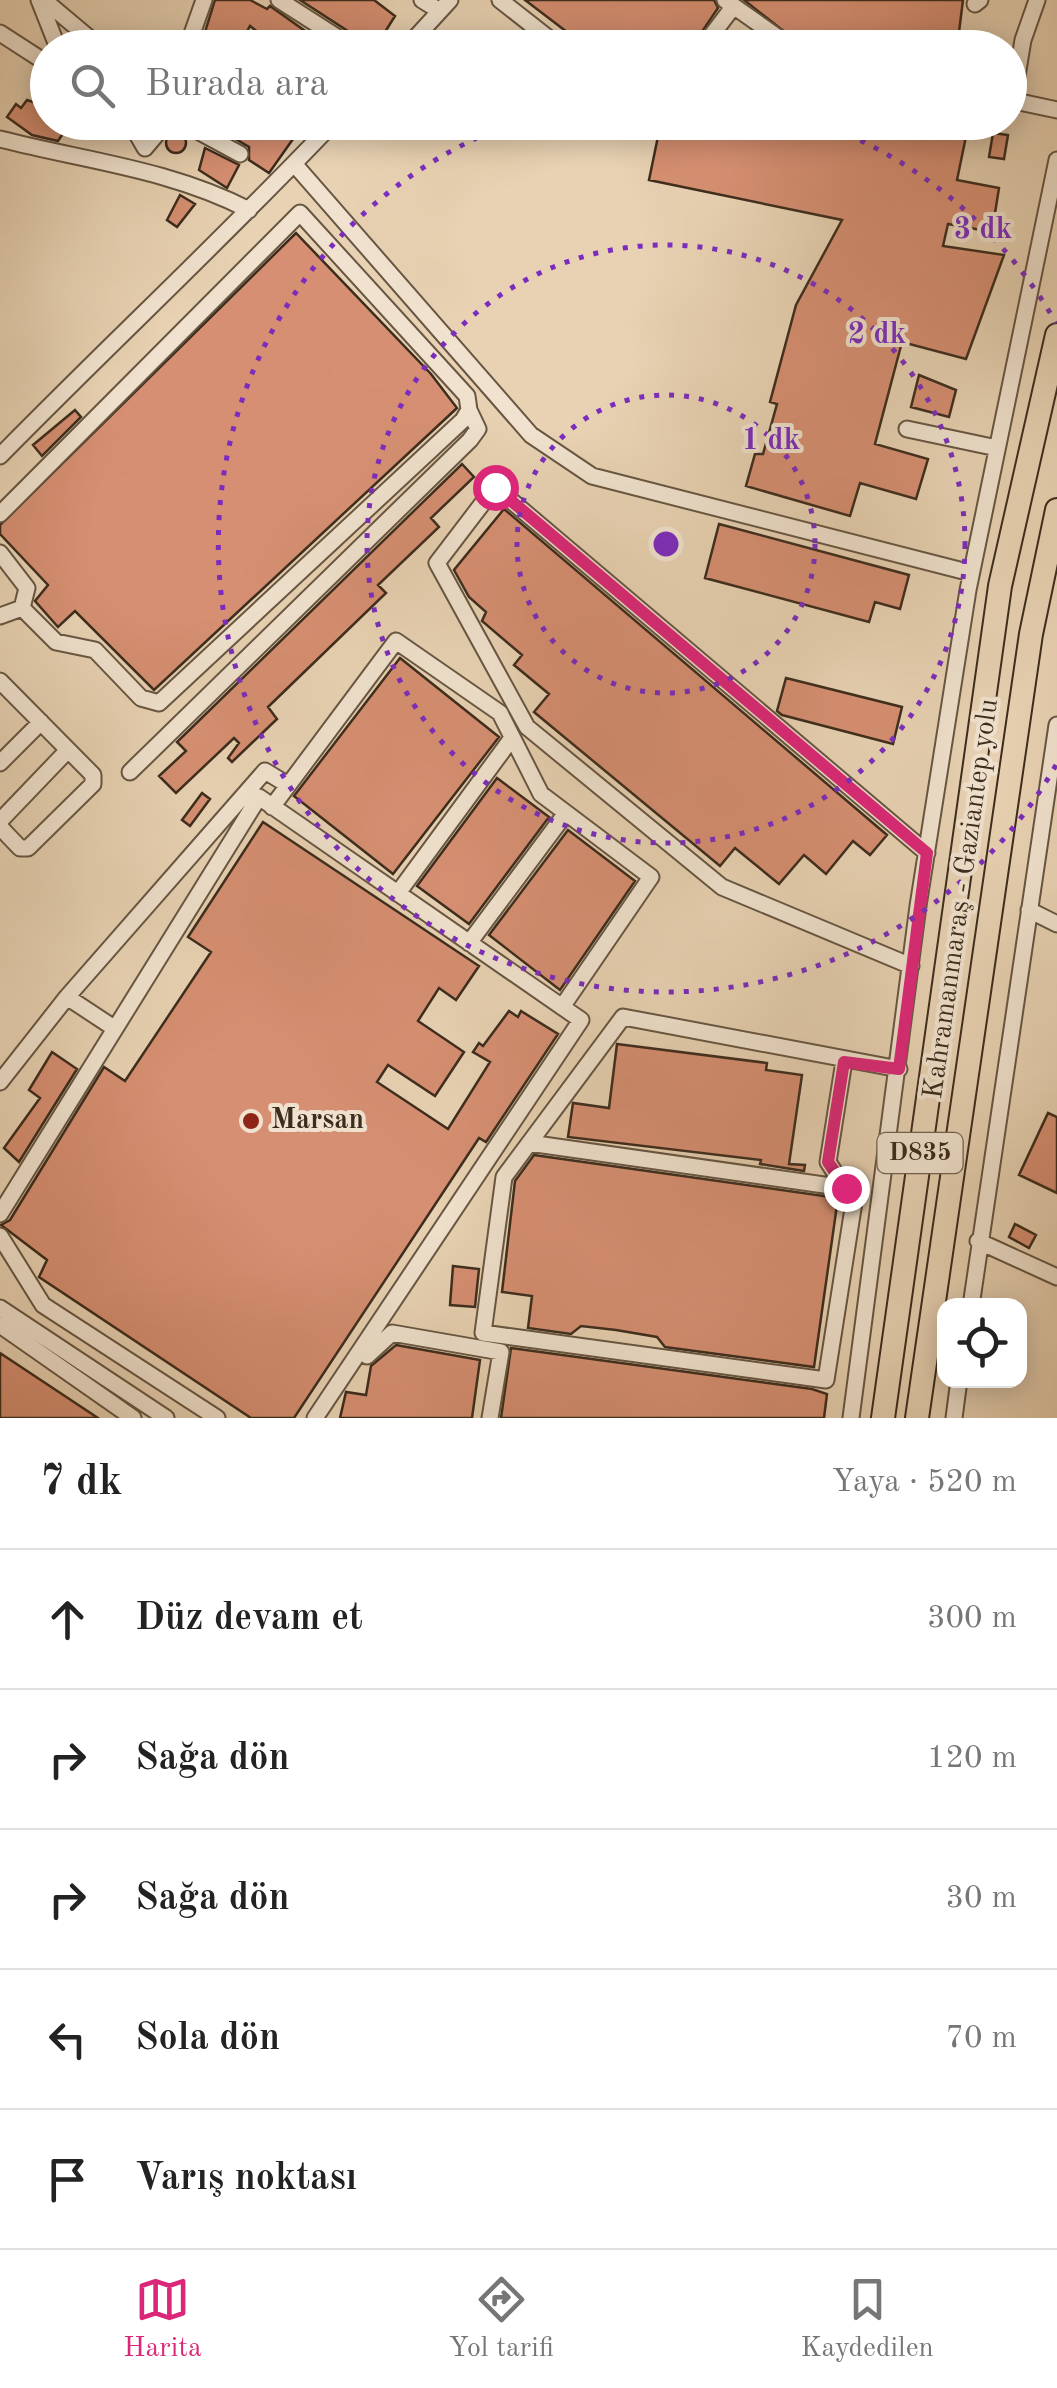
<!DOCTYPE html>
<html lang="tr">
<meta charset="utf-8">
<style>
body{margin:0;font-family:"Old Standard TT",serif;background:#f6f6f6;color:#222}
.controls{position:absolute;right:30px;bottom:30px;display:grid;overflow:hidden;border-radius:20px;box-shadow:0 5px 25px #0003}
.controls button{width:90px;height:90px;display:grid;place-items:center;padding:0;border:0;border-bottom:2px solid #e0e0e0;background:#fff;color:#222;font:50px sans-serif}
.stop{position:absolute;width:30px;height:30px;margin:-22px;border:8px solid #db2777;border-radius:50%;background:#fff}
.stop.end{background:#db2777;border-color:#fff;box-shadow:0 2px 10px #0008}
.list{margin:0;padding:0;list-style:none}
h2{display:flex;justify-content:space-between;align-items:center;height:130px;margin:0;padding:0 40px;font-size:42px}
h2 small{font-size:32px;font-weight:400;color:#767676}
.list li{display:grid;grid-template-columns:65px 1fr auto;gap:30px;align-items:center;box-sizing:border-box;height:140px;padding:0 40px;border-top:2px solid #e0e0e0}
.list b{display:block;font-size:38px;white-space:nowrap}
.list em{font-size:32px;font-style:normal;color:#767676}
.icon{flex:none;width:55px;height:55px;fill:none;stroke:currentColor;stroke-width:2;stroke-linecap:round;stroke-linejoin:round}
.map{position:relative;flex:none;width:1057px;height:1418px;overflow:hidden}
.search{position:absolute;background:#fff;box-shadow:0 5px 25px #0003;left:30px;right:30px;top:30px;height:110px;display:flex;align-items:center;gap:25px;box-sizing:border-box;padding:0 35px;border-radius:55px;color:#767676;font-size:38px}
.sheet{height:830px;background:#fff}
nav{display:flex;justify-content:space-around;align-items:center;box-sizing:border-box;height:140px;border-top:2px solid #e0e0e0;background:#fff;font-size:28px;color:#767676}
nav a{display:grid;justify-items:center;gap:5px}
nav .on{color:#db2777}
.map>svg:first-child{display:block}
.building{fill:#d68f72;stroke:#3c2c1d;stroke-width:2.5}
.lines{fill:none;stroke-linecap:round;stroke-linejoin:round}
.minor-casing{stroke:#675642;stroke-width:19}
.highway-casing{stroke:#3c2c1d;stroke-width:26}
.minor{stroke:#f0e2ce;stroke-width:15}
.highway{stroke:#e8d2b3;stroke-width:22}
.route{stroke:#db2777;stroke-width:12}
.ring{fill:none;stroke:#7b2cbf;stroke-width:5;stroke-dasharray:5 10}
.poi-dot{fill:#8f2418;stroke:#f0e2ce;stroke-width:4}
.labels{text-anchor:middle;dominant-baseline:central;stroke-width:8;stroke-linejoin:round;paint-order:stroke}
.shield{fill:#f0e2ce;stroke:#726352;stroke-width:2.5}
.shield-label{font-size:25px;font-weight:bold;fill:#3c2c1d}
.street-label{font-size:28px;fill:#3c2c1d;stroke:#f0e2ce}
.poi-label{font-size:28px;font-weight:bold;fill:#3c2c1d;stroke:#f0e2ce;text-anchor:start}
.centre{fill:#7b2cbf;stroke:#f0e2ce;stroke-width:5}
.ring-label{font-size:30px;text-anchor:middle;font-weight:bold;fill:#7b2cbf;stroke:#f0e2ce;stroke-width:8;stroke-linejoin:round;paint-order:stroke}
</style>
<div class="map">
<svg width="1057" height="1418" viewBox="0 0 1057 1418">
<rect width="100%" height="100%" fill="#e8d2b3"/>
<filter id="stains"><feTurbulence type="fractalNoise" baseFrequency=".002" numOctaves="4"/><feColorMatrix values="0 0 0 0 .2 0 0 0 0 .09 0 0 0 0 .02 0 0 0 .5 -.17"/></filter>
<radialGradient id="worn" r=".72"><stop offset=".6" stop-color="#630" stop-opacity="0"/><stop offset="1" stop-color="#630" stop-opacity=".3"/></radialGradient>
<path class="building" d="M215 0H250L267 9 270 6 329 48H278L250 26 238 48H215L218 41 205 32Z
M300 0H374L395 16 375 48H365L360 39Z
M525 0H714L718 8 691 48H588Z
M744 0H963L957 48H805Z
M27 100 48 107V122L68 126 58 141 32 135 7 117 16 104 21 108Z
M242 122H305L269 173 249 160V147L234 138Z
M661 122H969L957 180 999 188 992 232 948 224 943 246 1004 255 966 359 902 342 875 444 928 459 916 499 860 483 850 516 746 486 755 454H763L777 404 770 402 796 305 842 220 649 180Z
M166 143a10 10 0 1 1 20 0a10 10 0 1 1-20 0Z
M993 133 1008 135 1004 159 989 157Z
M205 148 239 165 227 188 199 170Z
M180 195 195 204 177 227 167 220Z
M296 233 431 374 457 408 154 690 75 611 58 627 35 601 48 585 0 534V525Z
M919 375 956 390 949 417 911 407Z
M75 410 81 417 42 456 33 445Z
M462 464 474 477 431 518 439 527 378 585 386 593 268 707 277 719 232 762 228 758 239 743 234 738 176 793 159 776 186 751 177 742Z
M504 509 887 835 870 855 853 841 826 874 804 855 779 884 735 848 720 866 534 712 549 694 514 665 522 655 482 621 486 612 469 597 454 570Z
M719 524 909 575 900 609 875 602 869 622 705 578Z
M400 658 499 737 393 874 294 796Z
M786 678 902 707 893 744 782 715 777 711Z
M497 778 549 817 469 924 417 886Z
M202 793 210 799 190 826 182 820Z
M263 822 479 966 456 1000 439 988 418 1021 464 1052 435 1096 388 1065 377 1082 448 1129 490 1062 473 1052 479 1043 483 1046 509 1011 518 1017 521 1011 558 1034 486 1142 479 1138 294 1418H251L39 1277 47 1260 1 1225 10 1220 104 1067 125 1081 211 952 188 937Z
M568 830 635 881 560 990 489 935Z
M617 1044 767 1063 766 1070 802 1075 789 1164 805 1165 804 1171 760 1164 761 1160 568 1137 573 1103 609 1108Z
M52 1052 77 1069 19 1162 4 1148 40 1098 29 1090Z
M1048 1113 1057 1117V1193L1019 1175Z
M534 1155 838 1198 814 1367 665 1347 657 1337 616 1330 581 1326 571 1334 528 1328 532 1296 502 1292 515 1181Z
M1015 1224 1036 1235 1029 1248 1009 1237Z
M453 1266 479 1269 475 1307 450 1305Z
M396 1345 480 1360 472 1418H340L346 1392 366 1395 371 1366Z
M511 1348 812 1389 827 1394 824 1418H501Z
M0 1353 98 1418H0Z"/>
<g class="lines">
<defs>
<path id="minor" d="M39 0 58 48
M44 0 101 48
M279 0 354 48
M422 0 440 11
M500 0 561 48
M725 0 793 48
M975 4 980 0
M0 33 48 64
M187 48 204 0
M406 48 450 0
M702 48 733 7
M1016 82 1023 40 1037 0
M1010 100 1057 110
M130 122 145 148 167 122
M181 122 240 154
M0 139C86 161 169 169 249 210
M296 166 531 435 592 476 971 573
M907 429 997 448
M0 456C110 344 226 236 334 122
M0 514 300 213 467 396 469 410 463 420 159 703 141 698 95 650 56 642 22 608 0 616
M0 553 27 588 22 608
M0 681 93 775V784L28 848H20L0 827
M0 763 41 722
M130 772 470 440 478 429 469 410
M272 807 396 641 500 713 541 794 651 877 562 1007
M0 821 68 750
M398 893 512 738
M1029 910 1057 924
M469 943 566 813
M911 966 722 887 527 727 437 563 495 487 927 853
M67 997 265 771 288 785
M844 1061 828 1162 854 1202 826 1380 483 1333 504 1177 623 1017 899 1069
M0 1082 67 997 114 1028
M529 1143 845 1188
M0 1214 259 797 581 1020 315 1418
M0 1236 43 1305 217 1418
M978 1241 1057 1277
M971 1306 1057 725
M0 1308 166 1418
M0 1325 133 1418
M367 1356 392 1333 501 1352 490 1418
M851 1418 918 906 968 590 1057 160
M954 1418 959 1380"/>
<path id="highway" d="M883 1418 1000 586 1057 335
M917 1418 1031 634 1057 510"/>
</defs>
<use href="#minor" class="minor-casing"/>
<use href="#highway" class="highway-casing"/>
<use href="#minor" class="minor"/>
<use href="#highway" class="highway"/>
</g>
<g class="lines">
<path class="route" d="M495 487 927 853 899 1069 844 1062 828 1162 846 1188"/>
</g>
<g class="ring">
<circle cx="666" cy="544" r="149"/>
<circle cx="666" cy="544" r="299"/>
<path d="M1056 765A448 448 0 1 1 513 123M819 123A448 448 0 0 1 1056 323"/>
</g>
<circle class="poi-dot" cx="251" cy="1121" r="10"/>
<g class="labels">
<rect class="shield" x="877.5" y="1133" width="85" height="40" rx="8"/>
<g class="shield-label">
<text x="920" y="1153">D835</text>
</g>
<g class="street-label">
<text transform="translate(962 899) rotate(-82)">Kahramanmaraş - Gaziantep yolu</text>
</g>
<g class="poi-label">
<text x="271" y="1121">Marsan</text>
</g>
</g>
<circle cx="666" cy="544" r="15" class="centre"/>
<g class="ring-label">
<text x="983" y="238">3 dk</text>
<text x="877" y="343">2 dk</text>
<text x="771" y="449">1 dk</text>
</g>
<rect width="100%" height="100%" filter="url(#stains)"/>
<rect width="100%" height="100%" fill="url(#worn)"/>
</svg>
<div class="controls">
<button><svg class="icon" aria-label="locate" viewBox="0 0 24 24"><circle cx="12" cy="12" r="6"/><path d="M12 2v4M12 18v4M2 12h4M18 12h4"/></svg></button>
</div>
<div class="stop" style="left:495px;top:487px"></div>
<div class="stop end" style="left:846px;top:1188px"></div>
<div class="search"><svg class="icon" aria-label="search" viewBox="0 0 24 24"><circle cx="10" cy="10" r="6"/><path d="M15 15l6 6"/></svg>Burada ara</div>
</div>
<section class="sheet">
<h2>7 dk<small>Yaya · 520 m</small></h2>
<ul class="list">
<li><svg class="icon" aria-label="ahead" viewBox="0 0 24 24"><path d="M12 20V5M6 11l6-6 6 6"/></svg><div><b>Düz devam et</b></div><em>300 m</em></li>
<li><svg class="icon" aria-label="right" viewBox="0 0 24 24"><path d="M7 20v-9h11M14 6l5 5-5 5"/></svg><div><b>Sağa dön</b></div><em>120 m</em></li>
<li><svg class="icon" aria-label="right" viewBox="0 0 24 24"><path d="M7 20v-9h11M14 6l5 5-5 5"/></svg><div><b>Sağa dön</b></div><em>30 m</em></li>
<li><svg class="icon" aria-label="left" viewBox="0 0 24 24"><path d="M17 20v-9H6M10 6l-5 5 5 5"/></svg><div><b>Sola dön</b></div><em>70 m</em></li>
<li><svg class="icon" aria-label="arrive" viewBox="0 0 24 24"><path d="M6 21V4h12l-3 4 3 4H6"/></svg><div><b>Varış noktası</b></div></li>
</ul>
</section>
<nav>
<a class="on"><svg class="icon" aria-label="map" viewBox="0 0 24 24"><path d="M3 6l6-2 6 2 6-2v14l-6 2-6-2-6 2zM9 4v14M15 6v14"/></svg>Harita</a>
<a><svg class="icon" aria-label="directions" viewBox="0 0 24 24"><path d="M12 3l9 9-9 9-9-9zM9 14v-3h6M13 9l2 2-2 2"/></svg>Yol tarifi</a>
<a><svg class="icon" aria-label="saved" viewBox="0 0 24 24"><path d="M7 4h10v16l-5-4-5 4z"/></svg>Kaydedilen</a>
</nav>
